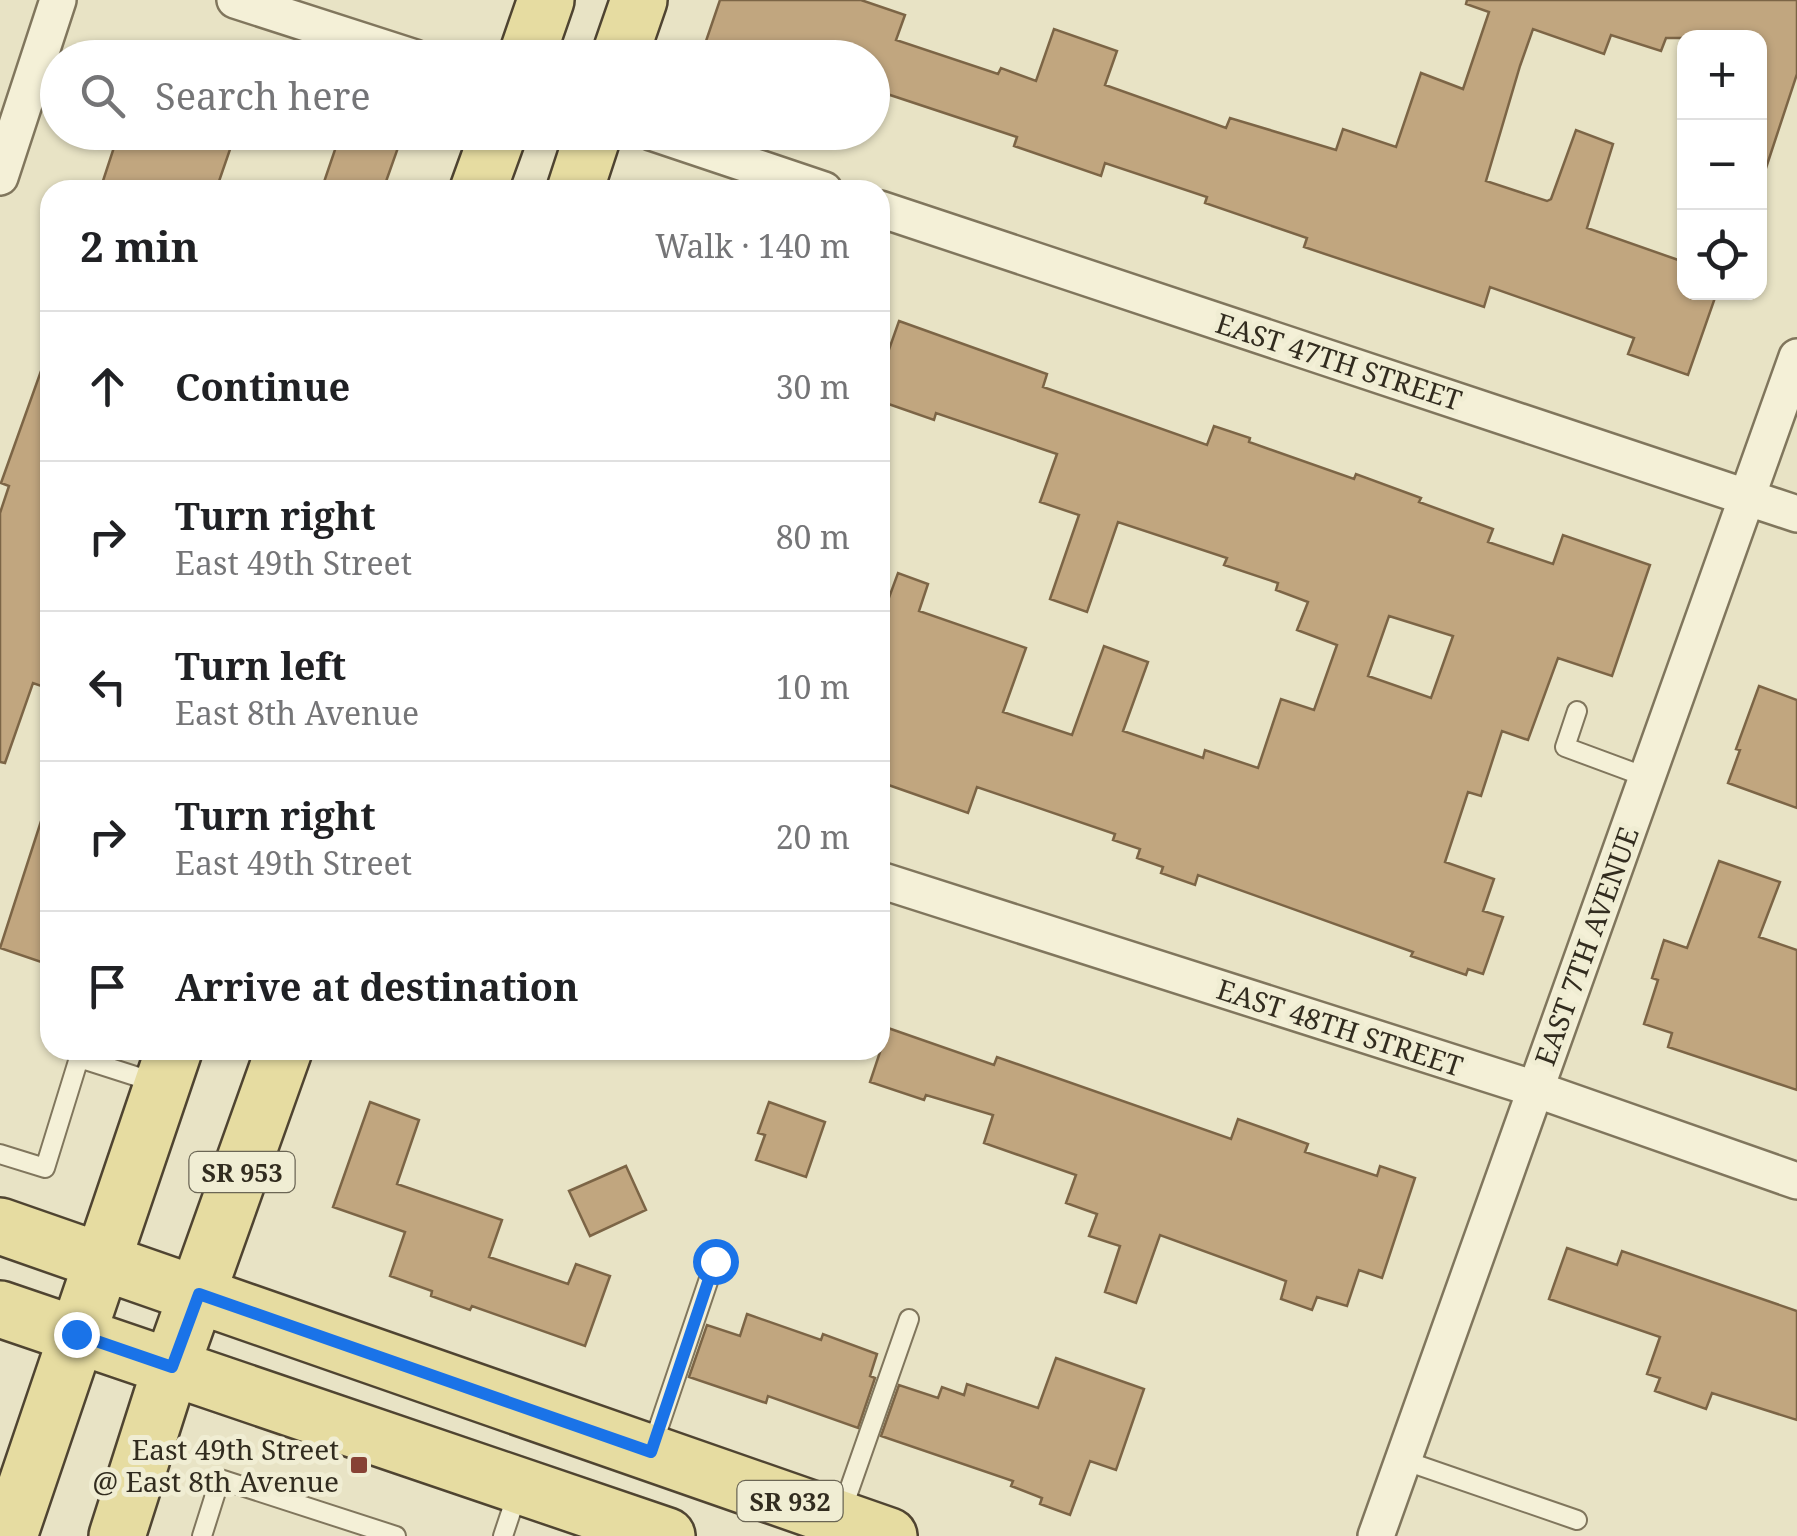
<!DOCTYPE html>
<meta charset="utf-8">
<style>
body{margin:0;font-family:"Noto Serif",serif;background:#f2f2f2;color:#202124}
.controls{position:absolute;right:30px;top:30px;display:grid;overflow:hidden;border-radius:20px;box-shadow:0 2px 8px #0004}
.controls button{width:90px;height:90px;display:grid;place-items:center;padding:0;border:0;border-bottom:2px solid #e0e0e0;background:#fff;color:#202124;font:50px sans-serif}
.stop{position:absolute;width:30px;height:30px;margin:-22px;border:8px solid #1a73e8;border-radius:50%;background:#fff}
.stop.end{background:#1a73e8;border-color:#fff;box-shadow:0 2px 10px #0008}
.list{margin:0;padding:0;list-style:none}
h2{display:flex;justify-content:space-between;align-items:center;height:130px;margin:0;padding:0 40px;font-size:42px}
h2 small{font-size:32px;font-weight:400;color:#757577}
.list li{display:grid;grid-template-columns:65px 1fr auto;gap:30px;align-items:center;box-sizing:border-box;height:150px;padding:0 40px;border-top:2px solid #e0e0e0}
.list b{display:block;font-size:38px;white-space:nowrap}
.list p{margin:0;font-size:32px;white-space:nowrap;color:#757577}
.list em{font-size:32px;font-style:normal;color:#757577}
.icon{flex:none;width:55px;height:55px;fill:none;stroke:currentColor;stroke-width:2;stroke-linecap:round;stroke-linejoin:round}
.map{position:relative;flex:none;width:1797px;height:1536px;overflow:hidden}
.search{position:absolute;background:#fff;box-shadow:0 2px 8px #0004;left:40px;top:40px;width:850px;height:110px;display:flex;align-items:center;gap:25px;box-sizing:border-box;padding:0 35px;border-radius:55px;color:#757577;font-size:38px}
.panel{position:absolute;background:#fff;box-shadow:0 2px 8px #0004;left:40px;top:180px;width:850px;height:880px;border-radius:30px}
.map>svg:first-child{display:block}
.building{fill:#c1a67f;stroke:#7c6546;stroke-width:2.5;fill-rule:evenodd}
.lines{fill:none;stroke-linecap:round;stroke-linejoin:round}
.lane-casing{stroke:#80765d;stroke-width:22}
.street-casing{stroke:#80765d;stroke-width:40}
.primary-casing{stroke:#4f4431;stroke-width:60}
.lane{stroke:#f4f0d7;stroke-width:18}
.street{stroke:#f4f0d7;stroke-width:35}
.primary{stroke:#e6dca1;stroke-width:55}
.route{stroke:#1a73e8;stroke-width:12}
.poi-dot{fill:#874235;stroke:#f0edd3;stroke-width:4}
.labels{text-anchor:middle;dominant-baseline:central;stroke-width:10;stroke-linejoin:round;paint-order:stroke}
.shield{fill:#f0edd3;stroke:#6b6655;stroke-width:2.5}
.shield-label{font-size:25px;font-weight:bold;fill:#322c1f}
.street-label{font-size:28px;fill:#322c1f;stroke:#f0edd3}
.poi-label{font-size:28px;fill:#322c1f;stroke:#f0edd3;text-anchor:end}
</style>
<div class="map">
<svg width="1797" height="1536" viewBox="0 0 1797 1536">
<rect width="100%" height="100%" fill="#e8e3c5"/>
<path class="building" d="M720 0H861L905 15 896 40 998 74 1001 68 1036 81 1054 29 1117 51 1105 85 1226 128 1230 118 1336 150 1343 129 1396 147 1421 73 1463 89 1489 12 1466 4 1467 0H1797V74L1766 168 1760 167V38H1666L1661 51 1611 35 1604 54 1533 29 1520 66 1486 181 1547 201 1551 199 1576 130 1613 144 1587 228 1684 262V292H1717L1688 375 1628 354 1634 338 1490 287 1484 307 1304 247 1307 238 1205 203 1207 197 1105 163 1101 176 1014 146 1017 137 872 89V58H750L706 41Z
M119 132H236L216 190H100Z
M341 132H373L400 142 383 190H346L324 182Z
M899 321 1047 374 1043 387 1207 445 1214 426 1250 438 1249 442 1354 479 1356 474 1421 498 1419 502 1493 529 1488 542 1553 564 1563 535 1650 565 1612 676 1558 658 1528 740 1502 731 1481 796 1468 792 1445 862 1494 879 1483 911 1503 917 1483 974 1468 969 1466 975 1411 956 1413 952 1198 875 1195 885 1161 873 1163 867 1137 858 1140 849 1113 840 1115 834 977 787 968 813 880 782V622L898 573 928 584 919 611 1026 648 1003 712 1072 735 1104 646 1148 662 1123 731 1203 758 1205 750 1258 768 1281 699 1314 710 1337 645 1297 630 1308 602 1276 590 1278 583 1224 565 1227 558 1118 522 1087 612 1050 599 1079 515 1040 502 1057 454 936 413 934 420 880 401V375ZM1389 616 1453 636 1431 698 1368 676Z
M46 357H50V689L33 683 5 763 0 762V513L9 486 1 483Z
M1759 686 1797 700V808L1728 783 1740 750 1736 749Z
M44 812 50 813V965L0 948Z
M1719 861 1780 882 1759 937 1797 950V1090L1668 1047 1672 1033 1644 1024 1658 980 1652 978 1664 940 1687 948Z
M888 1028 994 1065 997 1057 1231 1139 1238 1119 1308 1144 1305 1152 1377 1176 1380 1166 1415 1178 1382 1278 1359 1270 1347 1306 1317 1297 1312 1310 1281 1299 1286 1281 1160 1235 1136 1303 1105 1292 1120 1246 1089 1236 1097 1214 1066 1203 1076 1175 984 1143 993 1115 926 1095 924 1100 870 1082Z
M370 1102 419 1120 397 1184 502 1220 489 1257 568 1284 576 1264 610 1276 585 1346 472 1306 470 1310 431 1296 432 1291 390 1276 405 1232 333 1207Z
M769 1102 825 1122 806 1177 756 1160 765 1135 758 1133Z
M626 1166 646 1210 590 1236 569 1191Z
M1567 1248 1617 1265 1622 1251 1797 1311V1420L1712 1393 1706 1409 1655 1391 1660 1378 1647 1374 1660 1337 1549 1299Z
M747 1314 821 1340 823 1334 877 1354 870 1376 875 1378 858 1428 768 1396 766 1403 689 1377 707 1325 740 1336Z
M1056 1358 1144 1389 1116 1470 1090 1461 1070 1515 1040 1504 1042 1498 1011 1486 1013 1481 881 1436 899 1385 938 1398 942 1387 964 1395 967 1384 1038 1408Z"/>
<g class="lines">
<defs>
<path id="lane" d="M1577 711 1565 747 1646 777
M0 1154 45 1168 79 1058 157 1083
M652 1447 715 1261
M1403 1460 1577 1520
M841 1513 909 1319
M202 1536 220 1479 396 1536
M503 1536 518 1491"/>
<path id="street" d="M235 0 415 58
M651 132 824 190
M0 177 58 0
M880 209 1797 514
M880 880 1535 1089 1797 1181
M1376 1536 1797 357"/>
<path id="primary" d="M526 58 546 0
M619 58 639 0
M478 190 499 132
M575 190 594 132
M0 1226 889 1536
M0 1309 667 1536
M9 1536 174 1050
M117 1536 171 1367 284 1050"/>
</defs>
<use href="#lane" class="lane-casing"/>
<use href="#street" class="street-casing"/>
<use href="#primary" class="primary-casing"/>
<use href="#lane" class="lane"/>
<use href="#street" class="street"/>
<use href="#primary" class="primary"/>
</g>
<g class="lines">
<path class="route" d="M76 1334 172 1367 199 1294 651 1452 715 1261"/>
</g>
<rect class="poi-dot" x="349" y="1455" width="20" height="20" rx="5"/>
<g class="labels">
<g class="shield">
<rect x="189.5" y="1152" width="105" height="40" rx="8"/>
<rect x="737.5" y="1481" width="105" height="40" rx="8"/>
</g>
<g class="shield-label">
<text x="242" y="1172">SR 953</text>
<text x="790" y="1501">SR 932</text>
</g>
<g class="street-label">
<text transform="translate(1339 361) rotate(18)">EAST 47TH STREET</text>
<text transform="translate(1586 946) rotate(-70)">EAST 7TH AVENUE</text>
<text transform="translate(1340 1027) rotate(18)">EAST 48TH STREET</text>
</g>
<g class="poi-label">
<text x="339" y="1449">East 49th Street<tspan x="339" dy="32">@ East 8th Avenue</tspan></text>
</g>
</g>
</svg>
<div class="controls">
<button>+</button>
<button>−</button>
<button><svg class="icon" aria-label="locate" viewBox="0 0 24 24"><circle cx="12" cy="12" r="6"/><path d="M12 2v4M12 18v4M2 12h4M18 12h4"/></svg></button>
</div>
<div class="stop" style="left:715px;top:1261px"></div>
<div class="stop end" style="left:76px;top:1334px"></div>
<div class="search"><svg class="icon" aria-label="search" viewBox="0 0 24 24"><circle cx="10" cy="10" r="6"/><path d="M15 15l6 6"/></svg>Search here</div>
<section class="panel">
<h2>2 min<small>Walk · 140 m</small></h2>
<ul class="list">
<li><svg class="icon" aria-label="ahead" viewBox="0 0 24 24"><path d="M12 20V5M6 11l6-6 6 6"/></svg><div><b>Continue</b></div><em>30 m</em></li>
<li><svg class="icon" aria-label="right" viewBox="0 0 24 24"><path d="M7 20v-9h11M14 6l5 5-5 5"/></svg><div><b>Turn right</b><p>East 49th Street</p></div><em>80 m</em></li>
<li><svg class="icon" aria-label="left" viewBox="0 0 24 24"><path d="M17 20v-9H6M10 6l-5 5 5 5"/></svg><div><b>Turn left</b><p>East 8th Avenue</p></div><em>10 m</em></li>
<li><svg class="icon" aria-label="right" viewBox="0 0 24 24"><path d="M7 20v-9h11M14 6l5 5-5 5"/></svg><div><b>Turn right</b><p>East 49th Street</p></div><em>20 m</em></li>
<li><svg class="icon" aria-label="arrive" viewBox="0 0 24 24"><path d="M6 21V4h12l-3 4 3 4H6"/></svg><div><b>Arrive at destination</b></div></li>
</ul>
</section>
</div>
